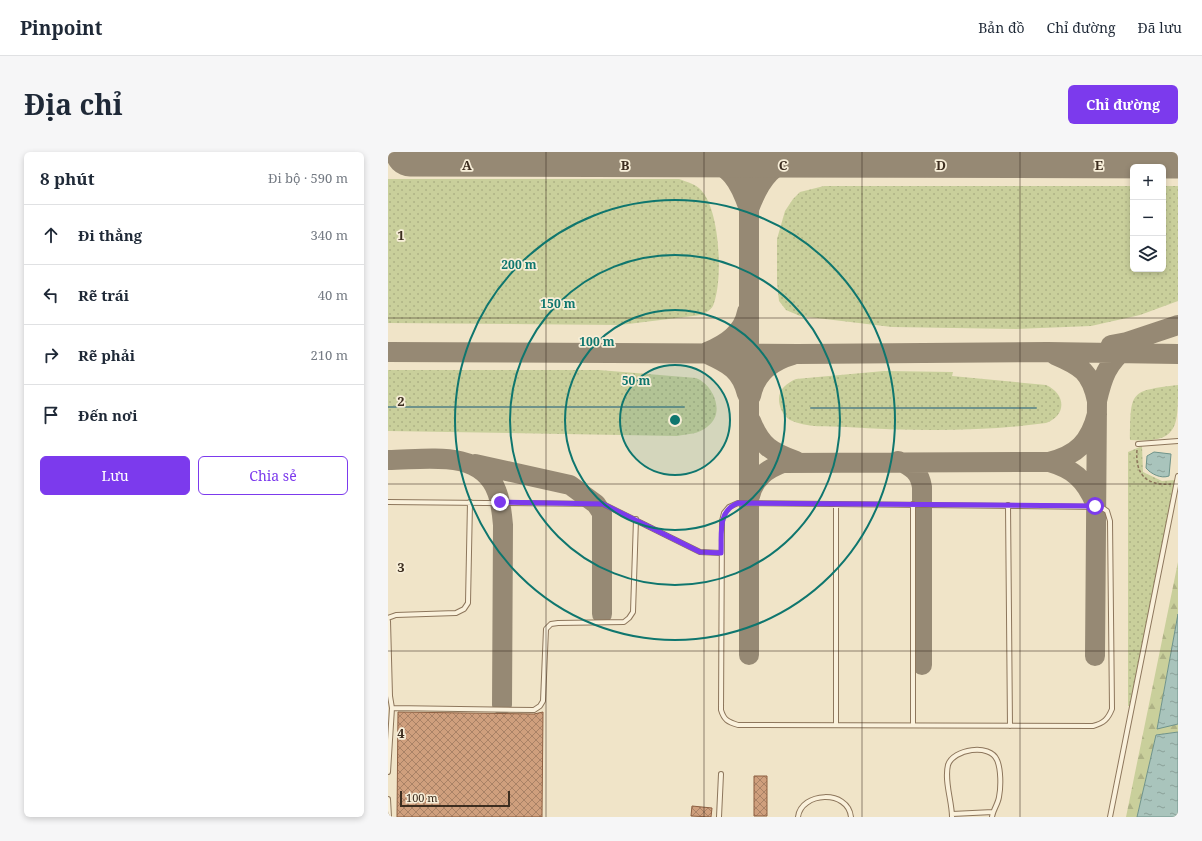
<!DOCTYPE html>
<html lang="vi">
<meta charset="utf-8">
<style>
body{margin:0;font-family:"Noto Serif",serif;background:#f6f6f7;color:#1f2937}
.controls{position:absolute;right:12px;top:12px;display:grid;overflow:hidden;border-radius:6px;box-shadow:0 2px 6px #0003}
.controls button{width:36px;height:36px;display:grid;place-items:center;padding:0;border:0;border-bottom:1px solid #e0e1e3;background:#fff;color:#1f2937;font:20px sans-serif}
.scale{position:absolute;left:12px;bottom:10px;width:110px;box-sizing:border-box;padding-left:4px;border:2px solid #3d2e20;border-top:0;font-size:11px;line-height:14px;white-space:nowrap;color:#3d2e20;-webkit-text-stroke:3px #f7eed8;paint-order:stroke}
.stop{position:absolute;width:12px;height:12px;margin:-9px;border:3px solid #7c3aed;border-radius:50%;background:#fff}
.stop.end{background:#7c3aed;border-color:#fff;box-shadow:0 1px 4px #0008}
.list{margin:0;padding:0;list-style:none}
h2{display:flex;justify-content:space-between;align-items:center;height:52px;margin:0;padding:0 16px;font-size:17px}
h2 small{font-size:13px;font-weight:400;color:#747a83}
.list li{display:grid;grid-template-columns:26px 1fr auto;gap:12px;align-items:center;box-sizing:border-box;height:60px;padding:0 16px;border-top:1px solid #e0e1e3}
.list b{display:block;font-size:15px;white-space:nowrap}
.list em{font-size:13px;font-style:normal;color:#747a83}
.actions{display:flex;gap:8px;padding:12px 16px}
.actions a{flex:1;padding:9px 0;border:1px solid #7c3aed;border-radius:6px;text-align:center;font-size:14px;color:#7c3aed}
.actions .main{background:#7c3aed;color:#fff}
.icon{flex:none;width:22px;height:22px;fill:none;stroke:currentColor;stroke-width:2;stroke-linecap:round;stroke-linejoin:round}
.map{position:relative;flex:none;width:790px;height:665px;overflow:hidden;border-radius:6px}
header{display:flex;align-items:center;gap:24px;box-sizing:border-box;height:56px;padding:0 20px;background:#fff;border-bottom:1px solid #e0e1e3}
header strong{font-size:19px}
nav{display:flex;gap:22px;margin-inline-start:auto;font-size:14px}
.intro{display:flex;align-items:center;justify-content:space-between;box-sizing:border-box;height:96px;padding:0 24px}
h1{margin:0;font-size:28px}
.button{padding:10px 18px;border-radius:6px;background:#7c3aed;color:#fff;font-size:14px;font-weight:700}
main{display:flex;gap:24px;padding:0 24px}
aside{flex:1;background:#fff;border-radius:6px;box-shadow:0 2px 6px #0003}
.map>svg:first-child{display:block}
.grass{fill:url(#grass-dots)}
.forest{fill:url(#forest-firs)}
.water{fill:url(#water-ripples);stroke:#6f938a}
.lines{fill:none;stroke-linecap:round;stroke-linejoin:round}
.stream{stroke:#6f938a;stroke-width:2}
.taxiway{stroke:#968974;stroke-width:20}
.runway{stroke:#968974;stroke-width:49}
.building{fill:url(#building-cross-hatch);stroke:#8d5f41}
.service-casing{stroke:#8d765c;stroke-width:6}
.path{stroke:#8d765c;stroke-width:1.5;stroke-dasharray:3 2;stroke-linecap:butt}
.service{stroke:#faf1dc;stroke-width:4}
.route{stroke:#7c3aed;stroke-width:5}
.grid{fill:none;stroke:#3d2e20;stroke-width:1;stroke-opacity:0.55}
.ring{fill:none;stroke:#0f766e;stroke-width:2}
.grid-label{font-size:13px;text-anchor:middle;font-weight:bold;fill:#3d2e20;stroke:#f7eed8;stroke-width:3.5;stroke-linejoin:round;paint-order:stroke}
.centre{fill:#0f766e;stroke:#f7eed8;stroke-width:2}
.ring-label{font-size:12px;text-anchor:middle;font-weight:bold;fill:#0f766e;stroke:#f7eed8;stroke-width:3.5;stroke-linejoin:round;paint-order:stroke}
</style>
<header>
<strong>Pinpoint</strong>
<nav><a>Bản đồ</a><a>Chỉ đường</a><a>Đã lưu</a></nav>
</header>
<div class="intro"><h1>Địa chỉ</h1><a class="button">Chỉ đường</a></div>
<main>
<aside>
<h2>8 phút<small>Đi bộ · 590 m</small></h2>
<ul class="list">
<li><svg class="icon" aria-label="ahead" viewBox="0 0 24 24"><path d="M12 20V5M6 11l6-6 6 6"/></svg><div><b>Đi thẳng</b></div><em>340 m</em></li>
<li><svg class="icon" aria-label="left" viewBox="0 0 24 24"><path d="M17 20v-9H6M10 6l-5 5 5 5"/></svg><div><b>Rẽ trái</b></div><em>40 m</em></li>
<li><svg class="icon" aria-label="right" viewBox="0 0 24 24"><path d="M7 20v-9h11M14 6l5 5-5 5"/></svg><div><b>Rẽ phải</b></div><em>210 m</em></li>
<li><svg class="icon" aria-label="arrive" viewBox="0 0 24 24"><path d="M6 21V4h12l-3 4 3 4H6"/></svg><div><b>Đến nơi</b></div></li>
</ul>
<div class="actions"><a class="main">Lưu</a><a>Chia sẻ</a></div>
</aside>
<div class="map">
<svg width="790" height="665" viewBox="0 0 790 665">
<defs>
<pattern id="grass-dots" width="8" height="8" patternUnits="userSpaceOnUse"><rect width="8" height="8" fill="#c9cf9b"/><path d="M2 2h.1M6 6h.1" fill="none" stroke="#aeb285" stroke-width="1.8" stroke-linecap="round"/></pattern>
<pattern id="forest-firs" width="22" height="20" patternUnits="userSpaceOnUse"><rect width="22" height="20" fill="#c9cf9b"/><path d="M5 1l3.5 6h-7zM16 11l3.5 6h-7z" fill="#aeb285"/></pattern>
<pattern id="water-ripples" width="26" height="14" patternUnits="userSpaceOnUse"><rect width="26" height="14" fill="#a9c4bc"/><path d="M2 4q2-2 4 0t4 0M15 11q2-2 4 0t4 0" fill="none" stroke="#8ba098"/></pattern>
<pattern id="building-cross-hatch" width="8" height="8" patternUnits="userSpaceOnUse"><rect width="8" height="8" fill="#cf9f7d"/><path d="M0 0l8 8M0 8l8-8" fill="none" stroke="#a98266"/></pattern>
</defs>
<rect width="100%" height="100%" fill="#f0e4c8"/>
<path class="grass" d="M0 27H291C299 30 308 32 313 38 332 58 335 126 326 151 324 158 319 160 313 163L232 173 0 171Z
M436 34H745V117H775V34H790V149L752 163 703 174 628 177 504 175 412 164 398 158 391 149 389 131V87L397 59 405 47 412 40Z
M0 218H211L308 226C326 233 338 262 319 275 311 282 300 282 289 284L0 279Z
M496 219 565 220 564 224 658 233C678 242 679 263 658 271 592 280 525 279 458 275 440 274 418 276 402 268 395 264 391 255 391 247 391 237 399 231 408 227Z
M790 233C790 277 790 291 742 288 743 239 741 239 790 233Z
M754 294 755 320 774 329 787 328 742 554H740V300Z"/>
<path class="forest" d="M790 410V462L769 576 790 572V580L768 583 749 665H738Z"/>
<path class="water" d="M766 300 783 302 781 324C773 327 763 322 758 316L759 304Z
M790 462V572L769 577Z
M790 580V665H749L768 583Z"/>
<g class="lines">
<path class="stream" d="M0 255H296
M423 256H648"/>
<path class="taxiway" d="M315 0 314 1C343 18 350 25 361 57 373 25 385 11 418 1
M723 193 739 190 790 173
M0 200 410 202 660 200 790 202
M319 200C338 192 355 181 359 160
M319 202C341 212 353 218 359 242
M667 203C693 214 703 220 709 249L707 504
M363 244C367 222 384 209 405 203
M709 249C714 227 719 210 739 196
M363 269C373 294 383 300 408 309
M0 308C37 308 93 296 109 340 113 350 114 362 115 373L114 553
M510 309C524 314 532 321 534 335V513
M661 310C685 317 697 327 707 351
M87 312 182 333 208 352 214 361V462
M362 344C366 326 379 317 395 311L661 310C689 303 702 290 709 262
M361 503V0"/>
<path class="runway" d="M22 0 790 2"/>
</g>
<path class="building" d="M10 560 146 562 155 560 154 665H9Z
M366 624H379V664H366Z
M304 654 324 656 323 665 303 664Z"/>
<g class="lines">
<defs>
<path id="service" d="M750 292 790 289
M0 350 215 352 312 400 333 401
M350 351 713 355 719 359 722 369 724 557C720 567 716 571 705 574L350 573C340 570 336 568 333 558L334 369 336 361 341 355Z
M448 352V573
M525 352V573
M620 353 622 574
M0 466 8 463 68 461 76 457 80 451 82 350
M0 469 2 544 4 556 0 620
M4 556 146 558 152 554 155 549 158 477 163 472 170 471 236 470 241 466 245 460 248 367
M0 647 1 665
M564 662 605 660
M331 665 333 622
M410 665C413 640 460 637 463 665
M564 665C564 649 556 629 560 613 565 597 602 591 609 608 613 617 613 635 611 645 610 652 605 658 604 665
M722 665 790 324"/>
</defs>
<use href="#service" class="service-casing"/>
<path class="path" d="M749 298C747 322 758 334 783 332"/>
<use href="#service" class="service"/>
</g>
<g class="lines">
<path class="route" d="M112 350 215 352 312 400 333 401C334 382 329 359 350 351L707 354"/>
</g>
<path class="grid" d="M158 0V665M316 0V665M474 0V665M632 0V665M0 166H790M0 332H790M0 499H790"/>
<circle cx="287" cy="268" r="55" fill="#0f766e" fill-opacity=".12"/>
<g class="ring">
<circle cx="287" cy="268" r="55"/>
<circle cx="287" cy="268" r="110"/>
<circle cx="287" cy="268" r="165"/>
<circle cx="287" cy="268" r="220"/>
</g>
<g class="grid-label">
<text x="79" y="18">A</text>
<text x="237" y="18">B</text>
<text x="395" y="18">C</text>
<text x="553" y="18">D</text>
<text x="711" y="18">E</text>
<text x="13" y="88">1</text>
<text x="13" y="254">2</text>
<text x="13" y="420">3</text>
<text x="13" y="586">4</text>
</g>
<circle cx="287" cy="268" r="6" class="centre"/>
<g class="ring-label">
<text x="131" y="117">200 m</text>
<text x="170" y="156">150 m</text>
<text x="209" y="194">100 m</text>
<text x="248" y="233">50 m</text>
</g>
</svg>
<div class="controls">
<button>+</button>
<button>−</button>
<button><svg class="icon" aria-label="layers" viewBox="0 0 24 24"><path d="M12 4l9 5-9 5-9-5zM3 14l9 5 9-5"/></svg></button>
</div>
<div class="scale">100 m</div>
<div class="stop" style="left:707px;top:354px"></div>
<div class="stop end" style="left:112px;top:350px"></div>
</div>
</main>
